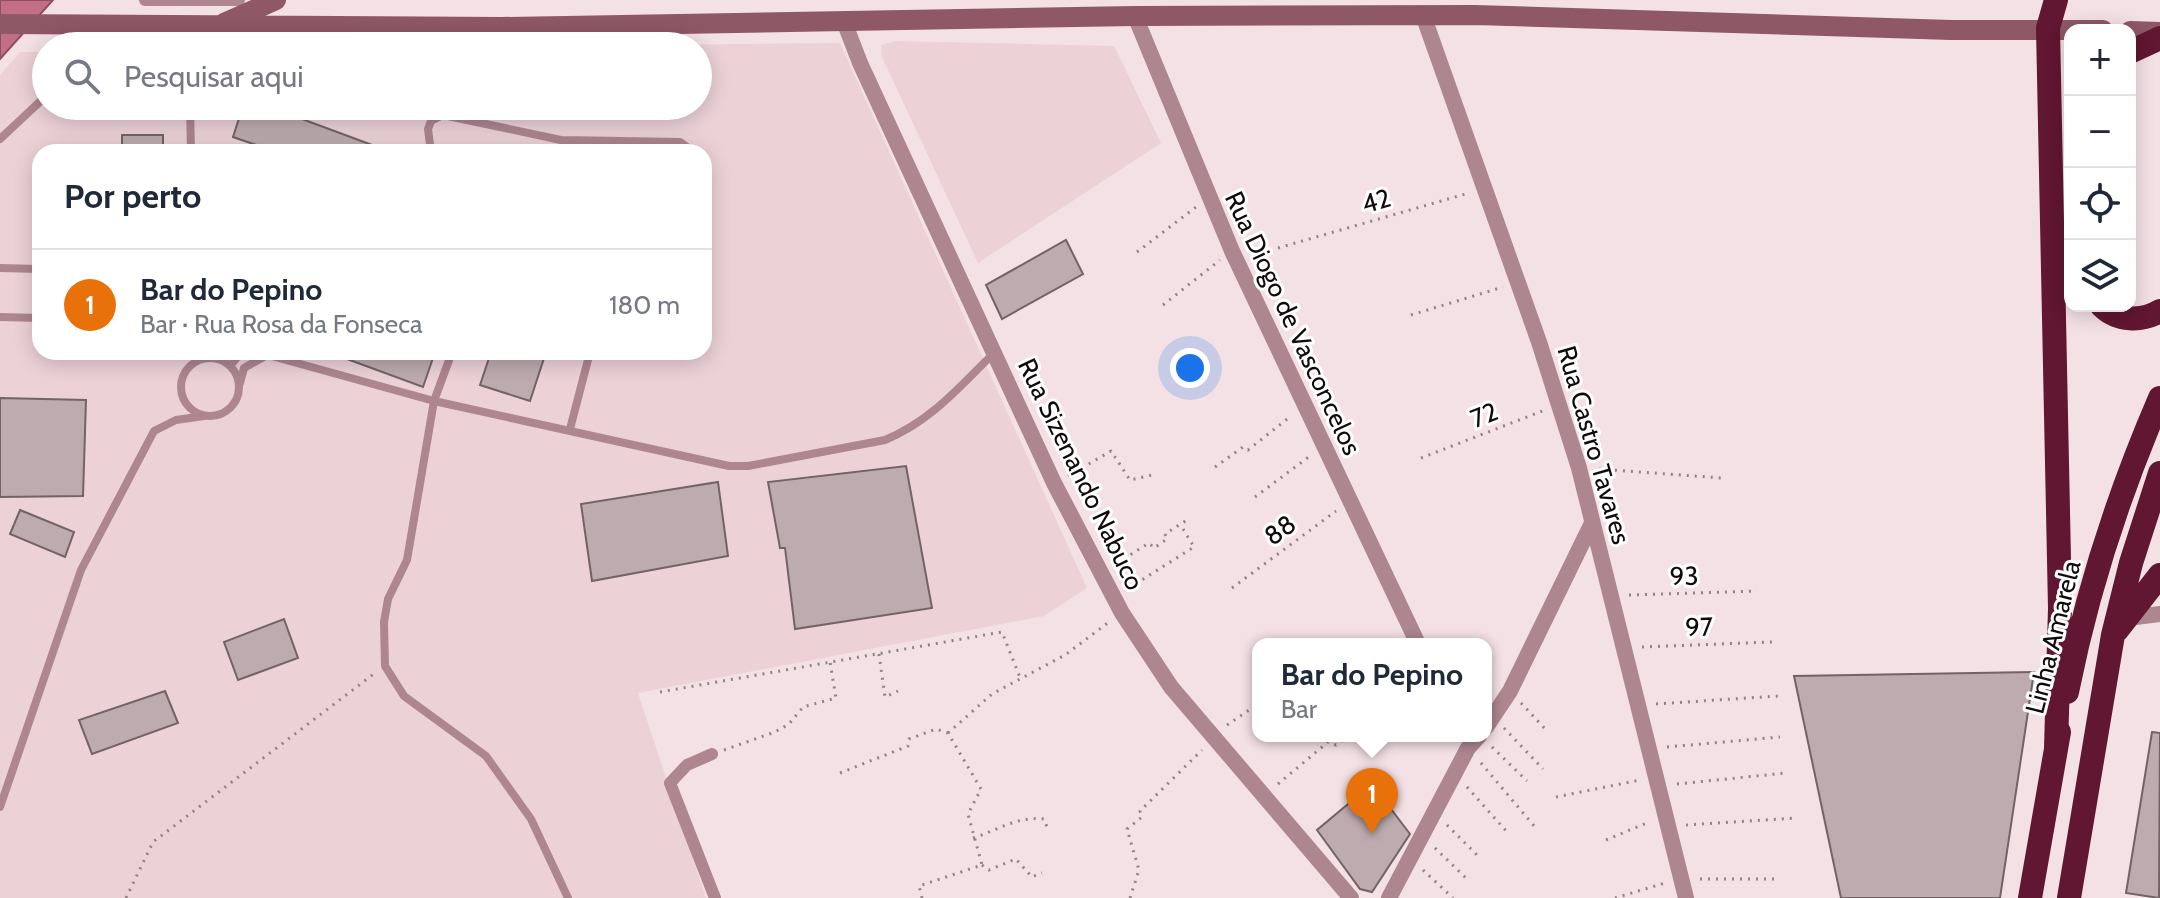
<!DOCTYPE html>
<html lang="pt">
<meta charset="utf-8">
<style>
body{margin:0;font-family:Cabin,sans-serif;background:#f6f6f7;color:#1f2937}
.controls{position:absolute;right:24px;top:24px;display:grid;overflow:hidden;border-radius:16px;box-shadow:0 4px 20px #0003}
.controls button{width:72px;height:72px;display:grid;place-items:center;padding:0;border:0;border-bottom:2px solid #e0e1e3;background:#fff;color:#1f2937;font:40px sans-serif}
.you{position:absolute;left:1190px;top:368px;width:28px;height:28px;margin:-20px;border:6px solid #fff;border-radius:50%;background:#1a73e8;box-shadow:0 0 0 12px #1a73e833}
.badge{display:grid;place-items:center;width:52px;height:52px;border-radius:50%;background:#0b8043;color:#fff;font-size:26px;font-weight:700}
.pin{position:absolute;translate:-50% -66px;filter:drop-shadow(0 2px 4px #0008)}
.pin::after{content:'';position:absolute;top:42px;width:28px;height:24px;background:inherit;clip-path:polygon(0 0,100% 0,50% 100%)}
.popup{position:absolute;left:1252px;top:638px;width:240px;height:104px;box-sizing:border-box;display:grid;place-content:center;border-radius:16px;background:#fff;filter:drop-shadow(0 2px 6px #0005);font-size:26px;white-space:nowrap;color:#747a83}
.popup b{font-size:30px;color:#1f2937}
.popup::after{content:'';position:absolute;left:50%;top:100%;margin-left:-16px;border:16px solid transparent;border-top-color:#fff}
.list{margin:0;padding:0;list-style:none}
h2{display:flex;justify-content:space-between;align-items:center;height:104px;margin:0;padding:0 32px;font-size:34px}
h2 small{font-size:26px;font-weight:400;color:#747a83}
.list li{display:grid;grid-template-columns:52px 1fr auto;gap:24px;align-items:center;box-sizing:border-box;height:112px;padding:0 32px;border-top:2px solid #e0e1e3}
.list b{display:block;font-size:30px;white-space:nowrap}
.list p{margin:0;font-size:26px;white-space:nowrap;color:#747a83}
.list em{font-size:26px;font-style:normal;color:#747a83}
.icon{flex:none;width:44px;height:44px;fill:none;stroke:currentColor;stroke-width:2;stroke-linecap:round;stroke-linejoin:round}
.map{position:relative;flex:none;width:2160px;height:898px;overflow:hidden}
.search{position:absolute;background:#fff;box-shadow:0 4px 20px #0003;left:32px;top:32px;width:680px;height:88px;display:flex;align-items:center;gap:20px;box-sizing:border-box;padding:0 28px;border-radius:44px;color:#747a83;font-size:30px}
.panel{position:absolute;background:#fff;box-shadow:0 4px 20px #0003;left:32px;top:144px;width:680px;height:216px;border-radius:24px}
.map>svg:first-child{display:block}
.built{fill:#ecd2d7;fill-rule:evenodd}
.water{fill:#c26e84;stroke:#8d5060;stroke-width:2}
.building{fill:#bdabaf;stroke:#736366;stroke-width:2}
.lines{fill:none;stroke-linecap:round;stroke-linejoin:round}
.path{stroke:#908385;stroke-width:3;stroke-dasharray:2 6;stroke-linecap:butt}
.service{stroke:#ad868f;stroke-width:8}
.pedestrian{stroke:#ad868f;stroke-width:12}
.minor{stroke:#ad868f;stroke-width:16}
.secondary{stroke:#8f5866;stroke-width:20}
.motorway{stroke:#611631;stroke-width:24}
.labels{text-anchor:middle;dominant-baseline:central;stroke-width:6;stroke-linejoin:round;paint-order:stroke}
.street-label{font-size:26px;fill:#100a0b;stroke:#fff}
</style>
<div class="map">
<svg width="2160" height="898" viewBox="0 0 2160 898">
<rect width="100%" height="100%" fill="#f4e1e5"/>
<path class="built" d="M894 41 1114 46 1161 143 978 263 882 57 881 45Z
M840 43 1087 588 1044 616 638 693 706 898H0V75L20 52H46V106H698V46H560ZM40 152H704V352H40Z"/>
<path class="water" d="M0 0H53L0 59Z"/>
<path class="building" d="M243 106H267L391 152H277L233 137Z
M122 135H163V152H122Z
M1066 240 1083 274 1002 319 986 285Z
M328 352H435L423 387Z
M491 352H546L530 401 480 385Z
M0 398 86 400 83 496 0 497Z
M906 466 932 608 795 629 785 548H780L768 482Z
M718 482 728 556 592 581 581 504Z
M20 510 74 532 65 557 10 534Z
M284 619 298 658 238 680 224 642Z
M2034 672 2000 898H1841L1794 676Z
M165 691 178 723 92 754 79 720Z
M2152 732 2160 733 2159 898 2126 893Z
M1372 784 1410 834 1372 892 1360 889 1317 830Z"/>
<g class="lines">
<path class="path" d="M1278 248 1469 193
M1137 252 1196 207
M1163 305 1220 260
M1411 315 1503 287
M1421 458 1545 410
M1215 467 1243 447 1248 450 1291 416
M1599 469 1722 478
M1068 476 1111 451 1130 480 1152 475
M1255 497 1310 456
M1117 563 1149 543 1154 548 1167 539 1165 534 1190 518
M1129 588 1194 547 1180 524
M1232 588 1336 511
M1629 595 1757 591
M1642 647 1772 642
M879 654 885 697 898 691
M660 692 1002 632 1021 680
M1521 703 1548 732
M1656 704 1778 696
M1227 725 1258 704
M1504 728 1543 769
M948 733 992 694 1065 655 1109 622
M1492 747 1527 781
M1667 747 1780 737
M724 750 775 732 789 724 803 707 836 698 830 662
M1481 763 1535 827
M840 773 908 746 909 739 936 729 948 733
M1278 784 1328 742 1336 745 1349 736
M1677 784 1786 773
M1467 787 1507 832
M1556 797 1640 780
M1447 825 1479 857
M1686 825 1797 818
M973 838C998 830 1017 816 1044 819L1047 827
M1606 840 1649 822
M1435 848 1468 880
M982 865 989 870 1016 859 1032 877 1042 873
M1423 870 1453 898
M1700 879H1776
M126 898 153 842 375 673
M922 898 919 886 982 865 968 814 981 789 948 733
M1130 898 1139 870 1127 829 1142 817 1140 811 1202 750
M1615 898 1665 883"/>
<path class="service" d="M191 46 192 28
M190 106 191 152
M0 139 46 96
M431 152 428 129 431 121 443 115 561 140 680 142 694 152
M0 268 40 269
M0 317 40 318
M452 352 434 401 407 560 388 599 384 622 385 666 404 696 486 756 531 819 568 898
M181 387a29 29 0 1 1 58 0a29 29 0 1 1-58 0Z
M230 366 240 354 268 355 434 401 729 466H748L885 440C931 421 958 388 994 353
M240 383 244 368 267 355
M570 429 590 352
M0 807 81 570 154 431 176 420 204 416"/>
<path class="pedestrian" d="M145 0H239
M712 754 687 765 670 783 715 898"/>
<path class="minor" d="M1423 15 1539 342 1579 468 1686 898
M1135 16 1232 251 1418 644
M845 24 860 63 1054 483 1122 613 1171 687 1351 898
M2128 618 2160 614
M1486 727 1510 691 1592 523
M1389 898 1468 748 1479 736"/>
<path class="secondary" d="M224 23 276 0
M0 24 502 27 1135 16 1475 15 1951 30H2103
M2130 31 2160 32"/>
<path class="motorway" d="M2130 52 2160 38
M2102 306C2117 321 2142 322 2160 311
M2117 630 2160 575
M2067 692C2087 591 2119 493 2160 398
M2056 748 2060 608 2048 28 2056 0
M2030 898 2059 732
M2069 898 2113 635 2131 563 2160 473"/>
</g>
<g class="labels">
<g class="street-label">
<text transform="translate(1376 201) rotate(-16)">42</text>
<text transform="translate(1293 323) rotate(65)">Rua Diogo de Vasconcelos</text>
<text transform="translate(1484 415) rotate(-21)">72</text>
<text transform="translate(1594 445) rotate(74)">Rua Castro Tavares</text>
<text transform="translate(1081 474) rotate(64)">Rua Sizenando Nabuco</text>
<text transform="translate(1280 530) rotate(-36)">88</text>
<text transform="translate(1684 576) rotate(-2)">93</text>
<text transform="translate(1699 627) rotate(-2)">97</text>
<text transform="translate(2053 637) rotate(-76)">Linha Amarela</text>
</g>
</g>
</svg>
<div class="controls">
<button>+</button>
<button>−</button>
<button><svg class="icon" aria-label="locate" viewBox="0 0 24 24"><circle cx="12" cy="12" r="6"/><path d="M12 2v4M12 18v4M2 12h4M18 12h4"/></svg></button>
<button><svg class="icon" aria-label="layers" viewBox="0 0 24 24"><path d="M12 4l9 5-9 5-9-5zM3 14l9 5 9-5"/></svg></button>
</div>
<div class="you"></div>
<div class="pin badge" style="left:1372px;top:834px;background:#e8710a">1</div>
<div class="popup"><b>Bar do Pepino</b>Bar</div>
<div class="search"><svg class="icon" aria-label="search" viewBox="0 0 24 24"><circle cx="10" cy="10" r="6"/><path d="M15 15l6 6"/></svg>Pesquisar aqui</div>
<section class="panel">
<h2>Por perto<small></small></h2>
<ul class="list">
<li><span class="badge" style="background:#e8710a">1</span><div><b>Bar do Pepino</b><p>Bar · Rua Rosa da Fonseca</p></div><em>180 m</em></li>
</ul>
</section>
</div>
